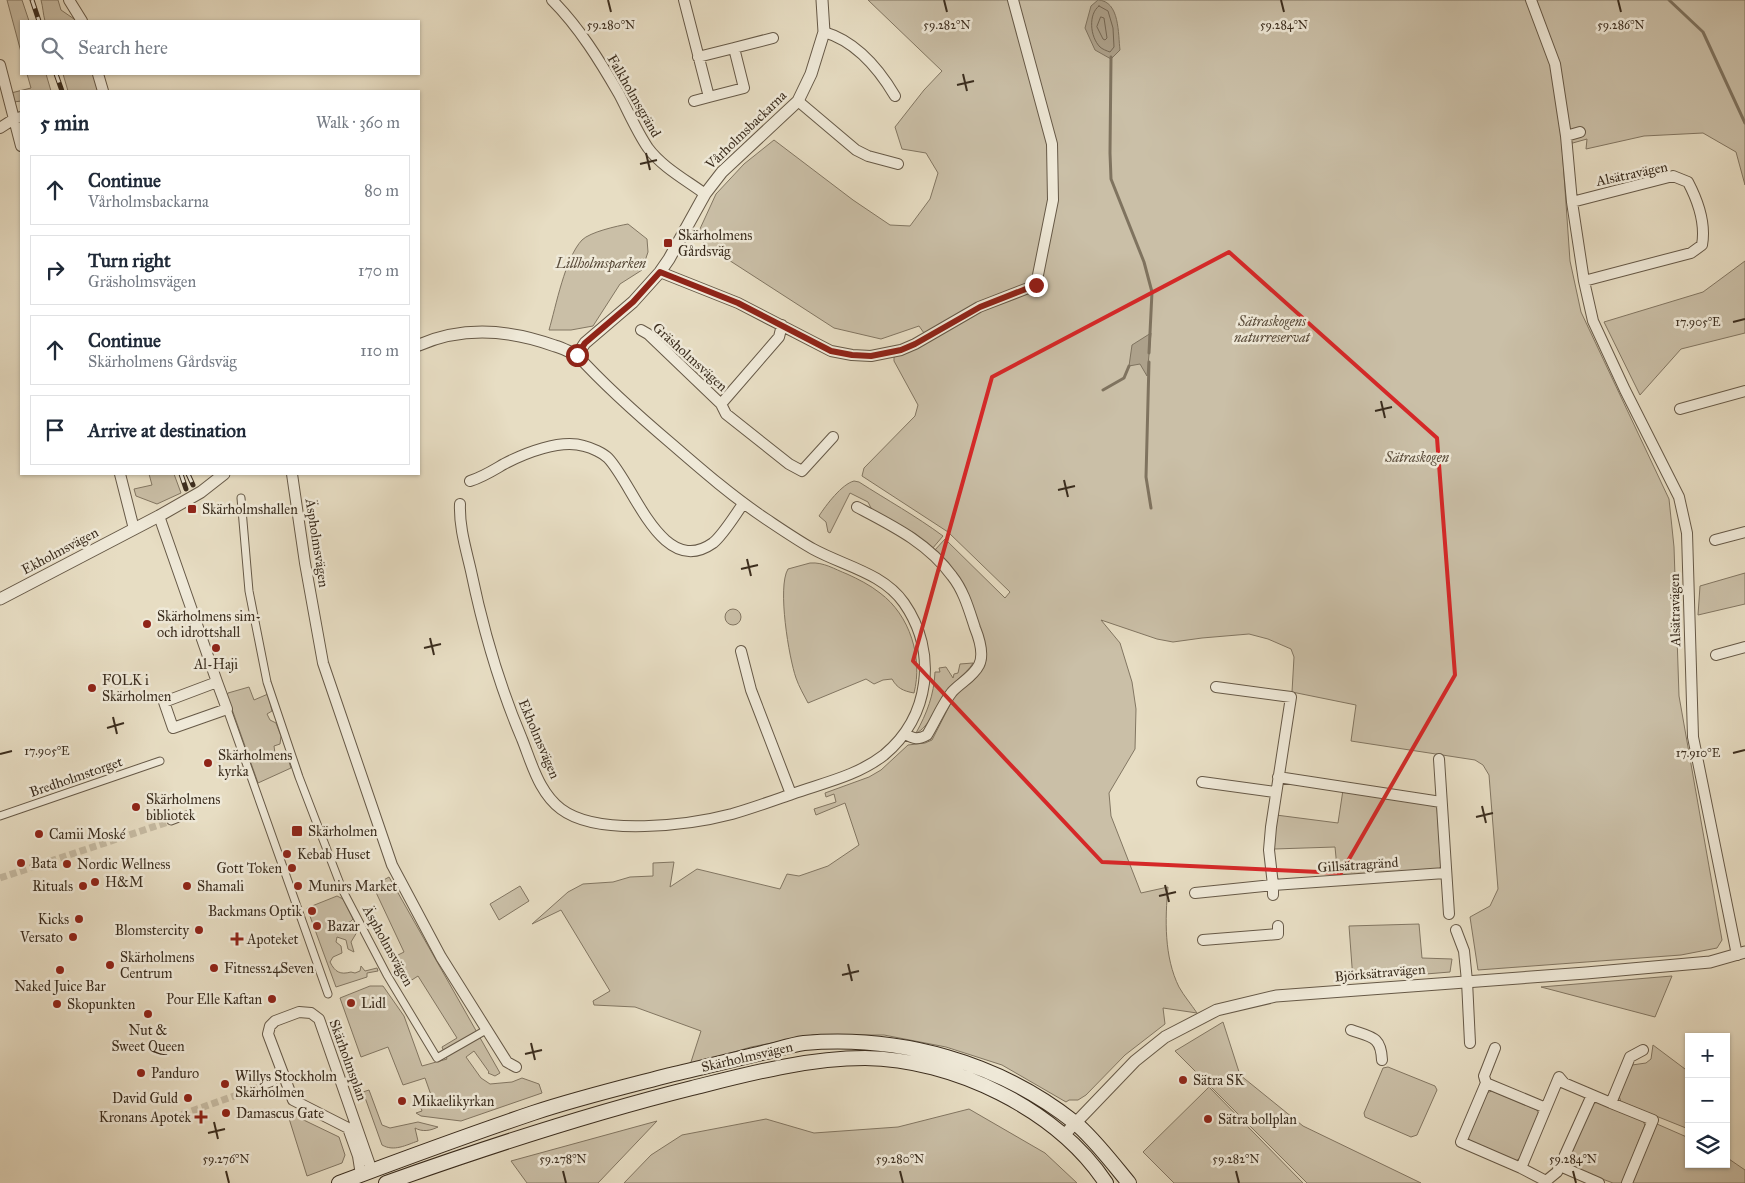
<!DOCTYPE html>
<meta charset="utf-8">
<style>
body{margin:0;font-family:"IM FELL Great Primer",serif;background:#f2f2f3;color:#1f2937}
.controls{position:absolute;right:15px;bottom:15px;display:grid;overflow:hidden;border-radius:0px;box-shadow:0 1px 4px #0004}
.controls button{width:45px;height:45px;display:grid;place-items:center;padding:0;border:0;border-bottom:1px solid #e0e1e3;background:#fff;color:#1f2937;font:25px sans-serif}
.stop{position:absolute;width:15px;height:15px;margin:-11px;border:4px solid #8f2418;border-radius:50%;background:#fff}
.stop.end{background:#8f2418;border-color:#fff;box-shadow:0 1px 5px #0008}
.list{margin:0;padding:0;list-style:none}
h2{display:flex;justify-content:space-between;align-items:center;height:65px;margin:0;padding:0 20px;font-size:21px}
h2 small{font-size:16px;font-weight:400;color:#747a83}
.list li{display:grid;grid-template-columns:32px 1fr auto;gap:15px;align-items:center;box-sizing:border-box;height:70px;margin:0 10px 10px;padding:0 10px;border:1px solid #e0e1e3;border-radius:0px}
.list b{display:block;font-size:19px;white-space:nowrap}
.list p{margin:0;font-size:16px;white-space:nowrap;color:#747a83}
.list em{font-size:16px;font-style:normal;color:#747a83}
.icon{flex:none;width:28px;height:28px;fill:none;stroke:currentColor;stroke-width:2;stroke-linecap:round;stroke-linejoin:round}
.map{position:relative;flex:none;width:1745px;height:1183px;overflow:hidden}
.search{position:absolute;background:#fff;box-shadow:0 1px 4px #0004;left:20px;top:20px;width:400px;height:55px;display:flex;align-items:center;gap:12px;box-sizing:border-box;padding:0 18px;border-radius:0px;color:#747a83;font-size:19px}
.panel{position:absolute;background:#fff;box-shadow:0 1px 4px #0004;left:20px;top:90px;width:400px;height:385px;border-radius:0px}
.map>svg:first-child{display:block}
.green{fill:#cabfa7;stroke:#827662}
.water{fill:#ada18b;stroke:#7f735f}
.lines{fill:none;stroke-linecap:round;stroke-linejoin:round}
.shore{stroke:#746754;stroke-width:1}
.stream{stroke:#7f735f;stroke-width:3}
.pedestrian-tunnel{stroke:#c5baa2;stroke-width:7;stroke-dasharray:7 3.5;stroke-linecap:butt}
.pedestrian-casing{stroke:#665947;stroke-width:9}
.minor-casing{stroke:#665947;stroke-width:12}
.tertiary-casing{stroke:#665947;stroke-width:13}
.secondary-casing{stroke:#3b2d1e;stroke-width:16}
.pedestrian{stroke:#efe9d8;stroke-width:7}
.minor{stroke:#efe9d8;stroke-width:10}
.tertiary{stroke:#efe9d8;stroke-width:11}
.secondary{stroke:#efe9d8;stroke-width:14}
.rail-casing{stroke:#3b2d1e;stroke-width:5}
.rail{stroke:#efe9d8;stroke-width:3;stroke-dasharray:9;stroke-linecap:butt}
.route{stroke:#8f2418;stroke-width:6}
.marked{fill:none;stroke:#d62828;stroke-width:4;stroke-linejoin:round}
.ticks{fill:none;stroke:#3b2d1e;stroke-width:2}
.poi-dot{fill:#8f2418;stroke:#efe9d8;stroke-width:2}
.labels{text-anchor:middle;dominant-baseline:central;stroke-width:5;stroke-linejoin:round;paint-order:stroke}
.street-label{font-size:14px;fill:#3b2d1e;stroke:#efe9d8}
.poi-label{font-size:14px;fill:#3b2d1e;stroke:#efe9d8;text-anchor:start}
.park-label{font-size:14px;font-style:italic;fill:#584a39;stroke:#efe9d8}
.ticks-label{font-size:12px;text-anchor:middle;fill:#3b2d1e;stroke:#efe9d8;stroke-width:5;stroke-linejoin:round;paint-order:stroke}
</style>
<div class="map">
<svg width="1745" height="1183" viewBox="0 0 1745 1183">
<rect width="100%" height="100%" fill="#e7ddc3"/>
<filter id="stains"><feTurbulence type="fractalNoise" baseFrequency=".004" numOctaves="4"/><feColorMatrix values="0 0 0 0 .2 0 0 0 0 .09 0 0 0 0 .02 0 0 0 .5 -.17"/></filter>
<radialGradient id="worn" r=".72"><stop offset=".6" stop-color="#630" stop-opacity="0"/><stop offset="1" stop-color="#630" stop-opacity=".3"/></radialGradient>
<path class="green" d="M7 0H22L29 21H21V52Z
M41 0H58L61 10 77 21H45C43 14 43 7 41 0Z
M868 0H1745V185L1736 152 1703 133 1644 136 1586 149 1587 139 1562 146 1570 261 1581 312 1669 499 1674 547 1679 696 1722 940 1717 948 1681 955 1478 970 1470 917 1490 906 1498 889 1489 775 1483 765 1475 760 1351 741 1356 705 1292 692 1294 657 1291 649 1268 639 1249 634 1202 638 1173 642 1157 639 1101 620 1120 643 1132 682 1136 709 1135 749 1109 793 1111 816 1141 893 1168 887C1165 919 1164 957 1179 987 1184 996 1191 1004 1197 1013L1163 1008 1165 1024 1125 1055 1086 1095 1078 1100H1069L1066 1102 1002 1065 946 1047 884 1035H813L751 1047 690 1065 701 1031 635 1007 594 1005 593 1001 610 991 561 910 532 924 568 892 583 884 613 882 630 877 653 876V863L674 862 670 887 697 869 780 889 787 874 799 876 828 866 859 845 845 803 816 815 814 809 836 802 834 794 826 797 825 793 869 777 881 770 908 745 925 743 932 740 955 695 974 680 980 672 986 660 978 623 934 551 945 539 1005 598 1010 592 948 532 862 476 864 468 915 416 918 405 894 361V357L929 340 919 326 881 339 834 328 704 244 699 231 716 194 744 164 774 140 853 200 890 225 910 226 930 199 938 173 926 153 902 149 895 127 924 90 942 71Z
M27 74H46L51 91H21V101L14 102 11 93 31 88Z
M63 74H93L98 91H68Z
M628 224 647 239 648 252 642 270 620 284 593 326 571 330H549C556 306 565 258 582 240 590 232 617 226 628 224Z
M1745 261V333L1681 349 1640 395 1604 322 1703 292Z
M149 474H174L181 493 157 504 136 496 134 489 152 485Z
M854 481 859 482C887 500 916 516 943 536L932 549 914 533 872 510 868 502 850 493 830 533 828 532 826 522 819 516C826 505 842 484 854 481Z
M810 563C824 562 834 569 847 574 858 579 870 585 880 593 910 615 923 658 914 693 903 691 897 688 892 679L883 680 874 684 866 679 808 703C804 695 799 687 796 678 789 658 777 587 788 569Z
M1745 573V604L1698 615 1700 586Z
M725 617a8 8 0 1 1 16 0a8 8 0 1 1-16 0Z
M973 663C966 675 953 681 946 692 938 703 929 728 916 733 927 713 934 695 935 672H940L939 668 946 667 953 678 954 674 958 673 960 664Z
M249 687 254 700 268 694 272 711 267 714 270 720 276 723 281 736 280 744 274 746 275 753 280 752 287 756 291 768 258 783 227 695 228 693Z
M1343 790 1436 805 1437 807 1441 866 1438 870 1338 878 1335 847 1274 849 1276 815 1338 823Z
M389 877 500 1073 495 1076 488 1073 489 1072 474 1051 466 1057 481 1078 490 1084 512 1082 522 1078 539 1084 542 1093 461 1121 421 1116 416 1113 422 1111 418 1100 431 1095 425 1078 403 1085 388 1047 361 1057 340 998 370 986H383L404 1016 422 1066 447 1059 442 1047 457 1038 418 976 404 985 390 959 404 952 373 886Z
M520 886 529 901 499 920 490 904Z
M337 896 343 899 353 919 350 922H345L348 930 352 926 357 927V932L351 942 354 952 348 949 346 940 337 937 336 942 341 946 342 953 333 957 330 962C335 972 340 975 351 972L355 973 360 971 361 966 365 971 377 968 378 971 367 973V977L336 987 307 908Z
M1419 924 1422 958 1452 959 1450 972 1353 980 1349 926Z
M1672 976 1655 1017 1541 987Z
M1223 1022 1240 1075 1303 1126 1421 1183H1307L1175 1051Z
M1653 1045 1689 1072V1121L1686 1128 1621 1102 1619 1096 1632 1065 1646 1063 1651 1059Z
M1388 1067 1435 1086 1437 1090 1417 1135 1411 1137 1365 1117 1364 1113 1383 1068Z
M1209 1087 1303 1183H1174L1143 1152Z
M369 1090 382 1125 390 1128 418 1122 438 1127C430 1131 422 1132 415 1128L418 1141C406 1145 394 1152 382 1145L363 1092Z
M1492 1091 1537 1110 1539 1114 1521 1157 1516 1161 1471 1143 1468 1137 1486 1093Z
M1598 1102 1643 1121 1645 1125 1622 1183H1613L1573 1168 1569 1160 1592 1104Z
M969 1109 1045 1153 1077 1183H624L651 1155 682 1135 766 1119 814 1133 898 1127Z
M287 1112 339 1137 345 1155 342 1163 307 1176Z
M657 1121 598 1183H527L511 1161Z
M1657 1124 1689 1138V1164H1726V1157L1745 1170V1183H1630Z"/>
<path class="water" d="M1098 0C1120 1 1118 34 1120 50L1111 59 1095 50 1085 28 1091 6Z
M1151 333 1147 376 1140 364 1129 366 1132 345Z"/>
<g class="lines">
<path class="shore" d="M1099 6 1108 11 1113 28 1114 47 1110 52C1107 51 1102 49 1100 47 1090 37 1088 14 1099 6Z
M1101 17 1104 18 1107 38 1105 40 1103 39 1097 27Z"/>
<path class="stream" d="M1669 0 1703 32 1745 123
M1111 57 1110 153 1111 179 1144 262 1152 292 1149 353
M1149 362 1146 477 1151 508
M1103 390 1124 378 1129 366"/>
<path class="pedestrian-tunnel" d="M0 878 171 821
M172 1118 265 1085"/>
<defs>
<path id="pedestrian" d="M241 498 249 591 267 682 299 777 342 889 387 975 437 1058 486 1030
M227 709 328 994
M0 816 160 761
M171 821 189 814
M265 1085 273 1082"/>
<path id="minor" d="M69 0 82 21
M552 0C579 27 600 61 619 94 628 111 637 132 648 148 662 167 686 180 705 194
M684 0 709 97 744 88 734 48 698 57
M1531 0 1555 64 1566 136 1572 202 1584 281 1593 321 1625 390 1679 497 1687 533 1693 737 1737 955
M824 32C855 41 879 69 895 96
M734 48 773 38
M0 65 21 146
M98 74 103 91
M694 101 709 97
M798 101 856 150 868 156 898 164
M0 128 14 119 21 117
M1566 136 1580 132
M1572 202 1673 176 1688 182C1698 201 1706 223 1702 245L1691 253 1584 281
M660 272 738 303 831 351 852 355 871 356 901 350 915 344 979 307 1036 285 1053 200 1052 144 1013 0
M641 330 648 334 721 404 726 414 789 464 802 471 833 437
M721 404 779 337 782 325
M1680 409 1745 391
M120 474 134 529
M292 474 305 563 323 663 392 865 441 957 507 1062 516 1067
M470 481C483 477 492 471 504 464 525 453 560 439 584 446 592 448 603 453 608 458 634 485 662 579 713 543 723 535 735 515 743 504
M460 504C459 527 466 549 471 571 483 629 499 685 522 739 528 754 533 771 541 785 546 794 553 803 561 809 598 837 690 825 732 814 753 808 772 801 792 794 823 783 857 776 884 755 930 717 938 652 904 603 883 573 844 566 813 549 797 540 781 529 766 519 733 497 703 471 673 445 640 417 606 387 577 355
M857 507C893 526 928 543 952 576 964 591 969 610 975 628 979 638 984 655 979 665 973 677 960 683 952 692 943 703 935 722 927 735 918 740 914 739 905 734
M159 516 217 682 227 709 173 728 164 702 217 682
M1715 540 1745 532
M741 651 751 690 791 794
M1716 655 1745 647
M1216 687 1291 697 1271 827 1269 850 1273 885 1445 873
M1439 759 1449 914
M1278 777 1441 802
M1202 782 1275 792
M1195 893 1273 885V895
M1456 930 1464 951 1467 981 1470 1043
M1203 940 1278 934V926
M1351 1030C1371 1037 1381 1036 1382 1060
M1486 1083 1484 1076 1495 1048
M1611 1103 1653 1120 1627 1183
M1546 1108 1486 1083 1461 1142 1521 1168 1546 1181 1557 1172 1560 1166 1592 1095
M1560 1166 1599 1183
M1521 1168 1559 1077 1564 1083 1611 1103 1630 1057 1643 1050
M361 1175 358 1156 348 1128 293 1100 268 1034 270 1026 275 1021 299 1012 311 1013 319 1019 372 1171"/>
<path id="tertiary" d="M419 345C463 326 511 330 555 346 563 348 569 352 577 355L585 343 633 302 660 272 669 259 705 194 722 172 798 101 811 74 824 32 822 0
M0 599 159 516 201 492 224 474
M1064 1135 1135 1061 1165 1037 1217 1010 1276 996 1586 973 1710 962 1745 952"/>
<path id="secondary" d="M339 1183C403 1159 468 1135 533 1113 578 1098 624 1087 670 1075 701 1068 731 1060 762 1053 776 1050 790 1045 804 1043 900 1035 998 1062 1074 1122 1092 1136 1114 1165 1129 1183
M386 1183C487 1147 588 1114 692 1088 748 1074 807 1058 865 1058 953 1059 1057 1109 1106 1183"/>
</defs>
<use href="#pedestrian" class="pedestrian-casing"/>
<use href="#minor" class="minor-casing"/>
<use href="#tertiary" class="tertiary-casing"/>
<use href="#secondary" class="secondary-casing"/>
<use href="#pedestrian" class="pedestrian"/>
<use href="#minor" class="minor"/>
<use href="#tertiary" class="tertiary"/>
<use href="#secondary" class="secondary"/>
<defs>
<path id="rail" d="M32 0 39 21
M56 74 62 91
M181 474 186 489
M188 474 193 485"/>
</defs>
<use href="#rail" class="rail-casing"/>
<use href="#rail" class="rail"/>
</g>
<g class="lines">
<path class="route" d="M577 355 585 343 633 302 660 272 738 303 831 351 852 355 871 356 901 350 915 344 980 307 1036 285"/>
</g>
<path class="marked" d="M1229 252 1437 438 1455 675 1341 873 1102 862 913 661 992 377Z"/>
<path class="ticks" d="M608 0 611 12M944 0 947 12M1281 0 1284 12M1618 0 1621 12M963 74 967 91M957 85 974 81M646 153 650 170M640 164 657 160M1733 322 1745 319M1381 401 1385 418M1375 411 1392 407M1064 480 1068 497M1058 490 1075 486M747 559 751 576M741 569 758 565M430 638 434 655M424 648 441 644M113 717 117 734M107 728 124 723M1733 753 1745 750M0 754 12 751M1482 806 1486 823M1476 817 1493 813M1165 885 1169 902M1159 896 1176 892M848 964 852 981M842 975 859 971M531 1043 535 1060M525 1054 542 1050M214 1122 218 1139M208 1133 225 1129M226 1171 229 1183M563 1171 566 1183M900 1171 903 1183M1236 1171 1239 1183M1573 1171 1576 1183"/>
<g class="poi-dot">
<rect x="663" y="238" width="10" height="10" rx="2.5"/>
<rect x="187" y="504" width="10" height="10" rx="2.5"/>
<circle cx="147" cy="624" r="5"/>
<circle cx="216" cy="648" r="5"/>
<circle cx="92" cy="688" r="5"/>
<circle cx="208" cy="763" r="5"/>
<circle cx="136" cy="807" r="5"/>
<rect x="291" y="825" width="12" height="12" rx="2.5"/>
<circle cx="39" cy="834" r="5"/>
<circle cx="287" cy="854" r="5"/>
<circle cx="21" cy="863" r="5"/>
<circle cx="67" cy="864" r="5"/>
<circle cx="292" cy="868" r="5"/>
<circle cx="95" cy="882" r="5"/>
<circle cx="83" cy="886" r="5"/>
<circle cx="187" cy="886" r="5"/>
<circle cx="298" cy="886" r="5"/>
<circle cx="312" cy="911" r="5"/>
<circle cx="79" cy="919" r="5"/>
<circle cx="317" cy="926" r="5"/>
<circle cx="199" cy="930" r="5"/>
<circle cx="73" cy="937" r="5"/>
<path d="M234.5 931.5h5v5h5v5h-5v5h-5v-5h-5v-5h5z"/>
<circle cx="110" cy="965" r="5"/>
<circle cx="214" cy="968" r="5"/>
<circle cx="60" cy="970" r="5"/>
<circle cx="272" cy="999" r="5"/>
<circle cx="351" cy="1003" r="5"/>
<circle cx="57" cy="1004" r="5"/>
<circle cx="148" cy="1014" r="5"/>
<circle cx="141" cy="1073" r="5"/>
<circle cx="1183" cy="1080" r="5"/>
<circle cx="225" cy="1084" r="5"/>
<circle cx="188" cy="1098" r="5"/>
<circle cx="402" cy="1101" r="5"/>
<circle cx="226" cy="1113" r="5"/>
<path d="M198.5 1109.5h5v5h5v5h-5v5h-5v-5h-5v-5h5z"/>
<circle cx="1208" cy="1119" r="5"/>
</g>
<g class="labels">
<g class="street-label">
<text transform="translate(634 96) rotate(60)">Falkholmsgränd</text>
<text transform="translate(746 130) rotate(-44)">Vårholmsbackarna</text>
<text transform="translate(1632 174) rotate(-12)">Alsätravägen</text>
<text transform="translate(690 357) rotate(42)">Gräsholmsvägen</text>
<text transform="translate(317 543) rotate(81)">Äspholmsvägen</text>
<text transform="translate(60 551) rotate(-28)">Ekholmsvägen</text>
<text transform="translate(1675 610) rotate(-91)">Alsätravägen</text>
<text transform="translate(539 739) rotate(67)">Ekholmsvägen</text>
<text transform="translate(76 777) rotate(-19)">Bredholmstorget</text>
<text transform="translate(1358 865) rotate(-4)">Gillsätragränd</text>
<text transform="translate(388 946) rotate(61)">Äspholmsvägen</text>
<text transform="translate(1380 973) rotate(-5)">Björksätravägen</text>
<text transform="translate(747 1057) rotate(-13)">Skärholmsvägen</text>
<text transform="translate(348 1060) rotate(70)">Skärholmsplan</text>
</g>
<g class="poi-label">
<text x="678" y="235">Skärholmens<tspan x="678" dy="16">Gårdsväg</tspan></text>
<text x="202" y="509">Skärholmshallen</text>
<text x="157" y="616">Skärholmens sim-<tspan x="157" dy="16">och idrottshall</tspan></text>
<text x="216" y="664" text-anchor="middle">Al-Haji</text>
<text x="102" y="680">FOLK i<tspan x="102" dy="16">Skärholmen</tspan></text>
<text x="218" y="755">Skärholmens<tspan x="218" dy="16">kyrka</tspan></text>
<text x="146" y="799">Skärholmens<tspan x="146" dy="16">bibliotek</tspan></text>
<text x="308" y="831">Skärholmen</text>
<text x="49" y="834">Camii Moské</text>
<text x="297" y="854">Kebab Huset</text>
<text x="31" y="863">Bata</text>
<text x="77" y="864">Nordic Wellness</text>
<text x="282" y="868" text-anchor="end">Gott Token</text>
<text x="105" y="882">H&amp;M</text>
<text x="73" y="886" text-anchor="end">Rituals</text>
<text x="197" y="886">Shamali</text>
<text x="308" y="886">Munirs Market</text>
<text x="302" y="911" text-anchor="end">Backmans Optik</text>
<text x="69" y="919" text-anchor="end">Kicks</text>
<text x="327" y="926">Bazar</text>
<text x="189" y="930" text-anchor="end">Blomstercity</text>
<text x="63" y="937" text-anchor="end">Versato</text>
<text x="247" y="939">Apoteket</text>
<text x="120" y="957">Skärholmens<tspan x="120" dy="16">Centrum</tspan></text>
<text x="224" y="968">Fitness24Seven</text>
<text x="60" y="986" text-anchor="middle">Naked Juice Bar</text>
<text x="262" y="999" text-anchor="end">Pour Elle Kaftan</text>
<text x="361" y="1003">Lidl</text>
<text x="67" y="1004">Skopunkten</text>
<text x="148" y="1030" text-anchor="middle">Nut &amp;<tspan x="148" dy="16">Sweet Queen</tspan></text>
<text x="151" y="1073">Panduro</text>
<text x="235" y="1076">Willys Stockholm<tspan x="235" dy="16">Skärholmen</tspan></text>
<text x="1193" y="1080">Sätra SK</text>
<text x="178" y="1098" text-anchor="end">David Guld</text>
<text x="412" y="1101">Mikaelikyrkan</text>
<text x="236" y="1113">Damascus Gate</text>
<text x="191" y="1117" text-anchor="end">Kronans Apotek</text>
<text x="1218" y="1119">Sätra bollplan</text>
</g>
<g class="park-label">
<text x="601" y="263">Lillholmsparken</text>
<text x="1272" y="321">Sätraskogens<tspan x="1272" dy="16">naturreservat</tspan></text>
<text x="1417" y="457">Sätraskogen</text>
</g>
</g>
<g class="ticks-label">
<text x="611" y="29">59.280°N</text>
<text x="947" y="29">59.282°N</text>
<text x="1284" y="29">59.284°N</text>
<text x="1621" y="29">59.286°N</text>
<text x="1698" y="326">17.905°E</text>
<text x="47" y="755">17.905°E</text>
<text x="1698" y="757">17.910°E</text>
<text x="226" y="1163">59.276°N</text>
<text x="563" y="1163">59.278°N</text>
<text x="900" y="1163">59.280°N</text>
<text x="1236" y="1163">59.282°N</text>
<text x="1573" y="1163">59.284°N</text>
</g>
<rect width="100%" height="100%" filter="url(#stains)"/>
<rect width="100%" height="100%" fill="url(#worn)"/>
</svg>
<div class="controls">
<button>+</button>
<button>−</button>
<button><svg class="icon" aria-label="layers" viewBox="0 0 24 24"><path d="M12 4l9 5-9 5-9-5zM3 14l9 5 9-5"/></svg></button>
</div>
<div class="stop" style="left:577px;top:355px"></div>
<div class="stop end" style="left:1036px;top:285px"></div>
<div class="search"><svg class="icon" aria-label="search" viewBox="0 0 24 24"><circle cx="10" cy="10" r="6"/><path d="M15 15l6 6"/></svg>Search here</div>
<section class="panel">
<h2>5 min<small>Walk · 360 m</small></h2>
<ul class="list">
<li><svg class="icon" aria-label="ahead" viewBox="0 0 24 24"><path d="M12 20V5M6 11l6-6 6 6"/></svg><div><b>Continue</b><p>Vårholmsbackarna</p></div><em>80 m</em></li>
<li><svg class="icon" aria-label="right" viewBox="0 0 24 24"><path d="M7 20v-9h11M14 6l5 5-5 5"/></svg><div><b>Turn right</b><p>Gräsholmsvägen</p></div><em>170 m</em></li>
<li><svg class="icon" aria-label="ahead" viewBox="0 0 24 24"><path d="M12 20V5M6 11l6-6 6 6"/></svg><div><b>Continue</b><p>Skärholmens Gårdsväg</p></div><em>110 m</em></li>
<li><svg class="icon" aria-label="arrive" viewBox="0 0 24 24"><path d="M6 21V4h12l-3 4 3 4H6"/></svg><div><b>Arrive at destination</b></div></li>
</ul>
</section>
</div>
